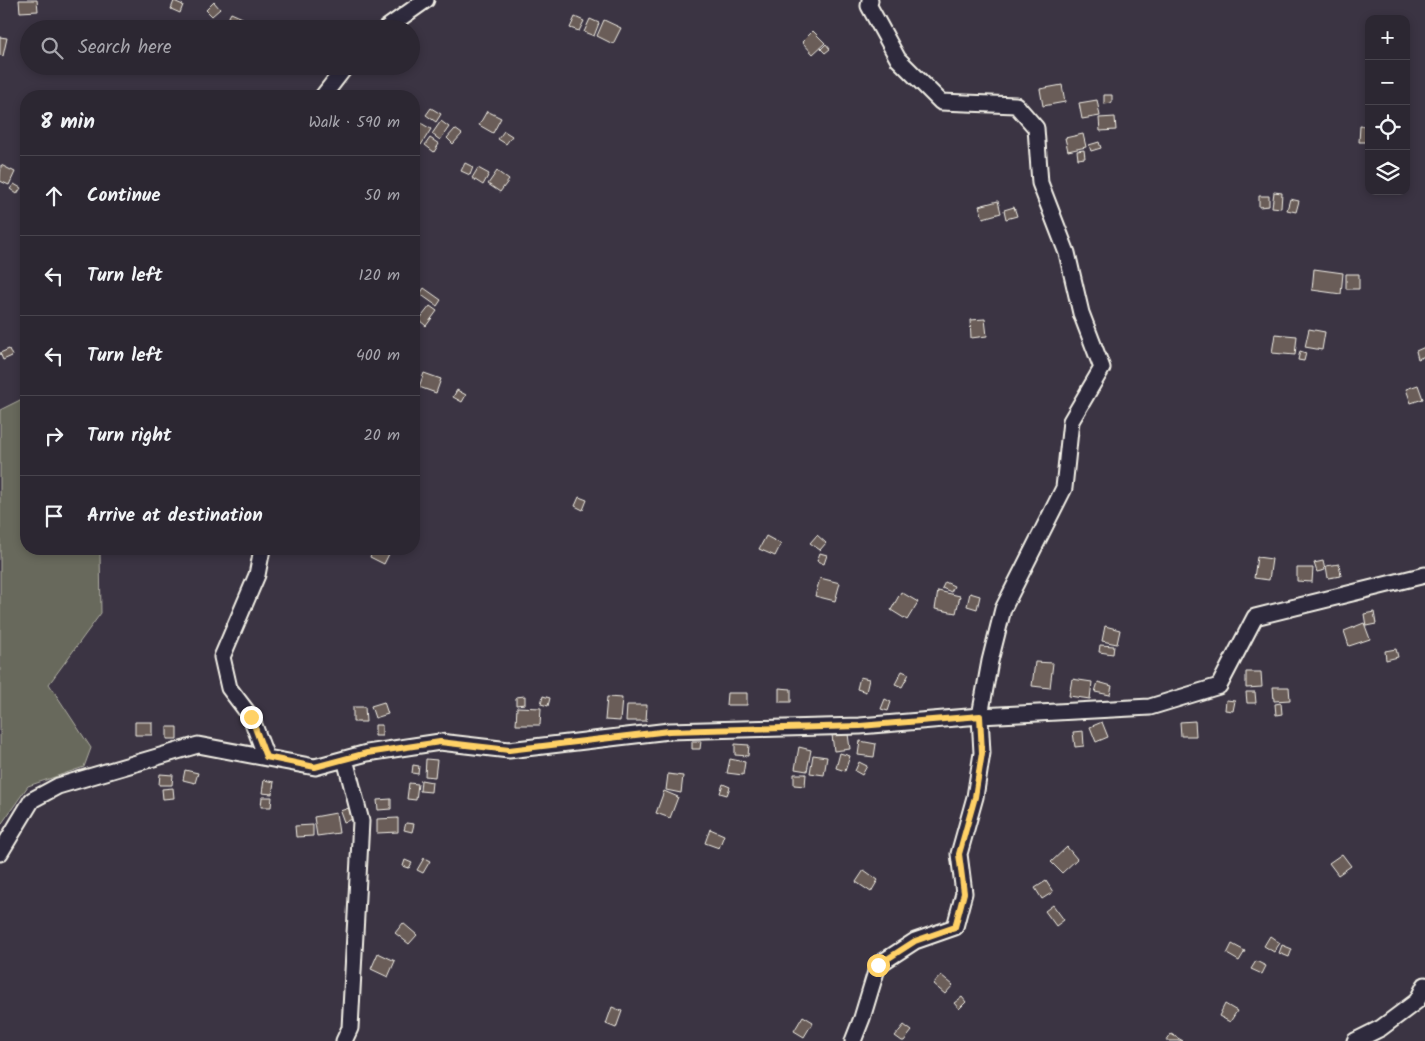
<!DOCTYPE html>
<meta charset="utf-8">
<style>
body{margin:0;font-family:Kalam,sans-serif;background:#38333e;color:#f1f3f6}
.controls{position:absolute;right:15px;top:15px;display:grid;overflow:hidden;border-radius:10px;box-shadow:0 2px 8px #0003}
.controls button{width:45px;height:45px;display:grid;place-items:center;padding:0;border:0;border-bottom:1px solid #48444d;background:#2c2732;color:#f1f3f6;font:25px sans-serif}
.stop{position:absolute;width:15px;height:15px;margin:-11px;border:4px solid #ffd166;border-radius:50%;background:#fff}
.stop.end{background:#ffd166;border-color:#fff;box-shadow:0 1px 5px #0008}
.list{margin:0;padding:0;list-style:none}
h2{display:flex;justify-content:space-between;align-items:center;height:65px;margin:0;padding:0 20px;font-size:21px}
h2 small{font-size:16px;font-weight:400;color:#a6a5ac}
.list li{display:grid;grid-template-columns:32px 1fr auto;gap:15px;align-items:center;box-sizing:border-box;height:80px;padding:0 20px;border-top:1px solid #48444d}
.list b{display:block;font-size:19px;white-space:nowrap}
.list em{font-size:16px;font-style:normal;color:#a6a5ac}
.icon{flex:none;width:28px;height:28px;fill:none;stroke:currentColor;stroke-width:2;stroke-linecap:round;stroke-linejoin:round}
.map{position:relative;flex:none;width:1425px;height:1041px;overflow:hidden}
.search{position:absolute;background:#2c2732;box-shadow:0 2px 8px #0003;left:20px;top:20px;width:400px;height:55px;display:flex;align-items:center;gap:12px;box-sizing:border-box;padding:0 18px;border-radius:28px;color:#a6a5ac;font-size:19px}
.panel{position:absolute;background:#2c2732;box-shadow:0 2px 8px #0003;left:20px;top:90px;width:400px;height:465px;border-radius:20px}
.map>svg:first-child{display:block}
.green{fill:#68695b;stroke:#aeada2}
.building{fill:#6a5d59;stroke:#f4f1e8}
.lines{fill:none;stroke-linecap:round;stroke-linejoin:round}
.minor-casing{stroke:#f4f1e8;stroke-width:19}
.minor{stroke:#2f2a3d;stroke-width:15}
.route{stroke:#ffd166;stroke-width:6}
</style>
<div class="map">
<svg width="1425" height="1041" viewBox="0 0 1425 1041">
<rect width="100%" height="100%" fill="#3b3443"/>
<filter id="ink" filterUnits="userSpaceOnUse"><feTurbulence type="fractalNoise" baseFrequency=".02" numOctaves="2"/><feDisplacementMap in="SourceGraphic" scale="10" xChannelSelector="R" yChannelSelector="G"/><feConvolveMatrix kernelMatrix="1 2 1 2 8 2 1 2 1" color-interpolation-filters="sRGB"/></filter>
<g filter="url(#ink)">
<path class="green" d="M26 397V549H103L100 553 101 613 49 684 91 748 84 767 28 786 0 826V410Z"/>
<path class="building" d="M19 0H37L38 11 20 12Z
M174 1 183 5 180 13 171 9Z
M214 2 220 9 212 16 206 10Z
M231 13 247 20 243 29H237L225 24Z
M575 17 584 21 579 31 570 28Z
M590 19 599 23 594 36 584 32Z
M251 20 262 26 260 29 246 28Z
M604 20 621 28 613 44 597 36Z
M813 31 825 43 813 54 802 42Z
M0 37 7 38 3 56 0 55Z
M826 44 830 49 825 53 821 49Z
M1062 85 1065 102 1043 106 1040 89Z
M1104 95H1112V103L1104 104Z
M1097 100 1100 116 1082 119 1079 103Z
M431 108 441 114 436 122 426 115Z
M487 111 501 118 493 133 479 125Z
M1115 117 1116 130 1100 131 1099 118Z
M441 121 449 127 440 140 432 134Z
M419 122 431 129 421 145 414 141V131Z
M1360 126 1369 127V142H1359Z
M455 129 462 134 453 144 447 138Z
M504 131 512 136 506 144 498 139Z
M1083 134 1086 147 1068 151 1065 138Z
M430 138 439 144 434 152 425 145Z
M1099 142 1101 148 1091 151 1089 145Z
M1084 150 1085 158 1078 159 1077 151Z
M465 163 473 167 470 175 461 171Z
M1 165 15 172 9 185 0 181Z
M478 168 489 174 483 185 472 178Z
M497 171 509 180 500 192 488 184Z
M14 184 21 188 17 194 10 189Z
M1274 192 1282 193 1281 208 1272 207Z
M1259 196H1269V206L1259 207Z
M1290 199 1299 201 1296 212 1287 210Z
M998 201 1001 213 983 218 979 206Z
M1014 207 1017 216 1006 219 1004 210Z
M1314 269 1343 273 1341 294 1312 290Z
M1346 274H1359V289H1346Z
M424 288 441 300 437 306 420 294Z
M430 306 437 311 426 326 419 320Z
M985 319 987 336 971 338 970 320Z
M1309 329 1325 332 1322 350 1305 347Z
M1275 334 1297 336 1295 355 1272 353Z
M1425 347V356L1418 359 1416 351Z
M9 349 12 356 3 360 0 353Z
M1300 351 1306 353 1304 361 1298 360Z
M424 373 441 379 436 393 419 387Z
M1418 385 1423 399 1411 403 1406 389Z
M457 390 466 395 462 402 453 397Z
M579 497 587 500 583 510 575 506Z
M817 535 826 543 820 550 810 543Z
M766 536 781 544 775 556 759 549Z
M373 549H384L390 552 384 564 370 557Z
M820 553 827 555 824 564 817 561Z
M1257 557 1272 559 1269 580 1254 578Z
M1323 561 1325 570 1317 572 1314 563Z
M1339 564 1341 576 1328 578 1326 566Z
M1297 568H1313L1312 582 1297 581Z
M820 578 840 583 835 601 815 596Z
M945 582 954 586 951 592 942 588Z
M938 591 960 596 956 613 935 609Z
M901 592 918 602 907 620 891 610Z
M970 593 980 596 977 609 967 606Z
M1374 612 1376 624 1366 626 1364 614Z
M1364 623 1370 639 1349 646 1344 631Z
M1105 626 1120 630 1117 644 1102 641Z
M1100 645 1114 646 1113 654 1099 652Z
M1396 649 1398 657 1386 660 1385 651Z
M1035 662 1053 663 1050 688 1032 686Z
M902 671 909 674 902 687 895 684Z
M1246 672H1261L1262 687 1246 688Z
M860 677 869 679 866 692 857 689Z
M1072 679 1092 682 1090 699 1069 696Z
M1098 682 1112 686 1110 695 1095 692Z
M1273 687H1289L1290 700 1274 701Z
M779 688 791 689V702H779Z
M1246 692H1255L1256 703H1247Z
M727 693H747V705H726Z
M525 696V704L516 705V697Z
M543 696 550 698 548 706 541 704Z
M607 697 622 698 620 721 605 720Z
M885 699 891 702 888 711 881 709Z
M1226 700 1235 701 1233 711 1225 710Z
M384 702 388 714 375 718 371 706Z
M1281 703 1282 714 1276 715 1275 704Z
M627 705H647L646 721H626Z
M353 707H365L366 722H353Z
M517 707 541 708 540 725H516Z
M1195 721 1196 736H1181L1180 722Z
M135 722H152V735H135Z
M1102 722 1108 737 1096 742 1090 727Z
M375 725H382V736H375Z
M167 727H177V739H167Z
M1083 731 1084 746 1075 747 1073 732Z
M848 734 850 749 834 751 832 735Z
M692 741H701L700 749H692Z
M860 741 876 744 874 757 858 755Z
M735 744 749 745 748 756 735 755Z
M799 747 811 750 807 771 795 769Z
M840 753 850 756 845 771 836 768Z
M813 755 827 757 824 775 810 773Z
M426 759 437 760 435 777 425 776Z
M730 759 745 762 743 775 727 773Z
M859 762 867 766 862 775 855 771Z
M413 765 419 766 418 774 412 773Z
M185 770 198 773 195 783 183 780Z
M160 774 173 775 172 785H159Z
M668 774 683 776 681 793 666 790Z
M794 774H806L805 786 794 785Z
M264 780 274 782 272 794 262 793Z
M421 780 432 782 431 792 420 791Z
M409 783 418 784 416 800 407 799Z
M723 784 730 787 727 795 720 793Z
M173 788 174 798 163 799 162 789Z
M664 791 678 797 670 818 656 813Z
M262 797H272L271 807H261Z
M391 799V809L378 810 377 800Z
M349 808 353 819 344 822 340 811Z
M336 813 339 833 317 836 314 817Z
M398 818V832L377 833V819Z
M406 823 414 824 412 832 404 830Z
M313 825V836L296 837 295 826Z
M710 829 724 835 719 848 705 843Z
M1067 847 1077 859 1062 873 1051 862Z
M1342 854 1351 866 1338 875 1329 863Z
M424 858 430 861 423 873 417 870Z
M405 860 412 863 409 868 403 866Z
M864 870 878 880 871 892 856 882Z
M1046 881 1053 892 1042 899 1035 888Z
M1053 905 1064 920 1056 926 1045 911Z
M403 923 417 935 409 944 395 933Z
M1270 936 1280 943 1274 952 1264 946Z
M1232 944 1245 951 1239 961 1227 954Z
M1282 945 1292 949 1289 957 1279 953Z
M378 953 395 961 388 977 371 969Z
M1256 961 1266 966 1262 974 1251 969Z
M941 975 953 985 945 994 933 984Z
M962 997 966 1002 959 1009 954 1003Z
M1225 1004 1237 1011 1230 1022 1219 1016Z
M612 1007 622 1011 616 1028 606 1024Z
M803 1016 813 1022 804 1037 794 1031Z
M904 1025 912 1031 904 1041H902L895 1036Z
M1171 1034 1183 1041H1166Z"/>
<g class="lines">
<defs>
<path id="minor" d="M385 29 426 0
M323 96 346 66
M262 549 257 575 222 657 229 688 251 717 266 757
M0 853 32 800 58 786 198 745 315 767 367 753 440 742 509 750 669 731 860 726 980 716 1150 707 1219 686 1255 617 1425 575
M344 1041 350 1028 361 821 345 759
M853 1041 862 1018 878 965 915 941 955 927 964 893 959 854 975 797 982 753 980 716 990 661 1003 609 1064 488 1071 421 1102 368 1081 313 1067 253 1040 183 1036 128 1016 105 941 102 898 59 869 6 870 0
M1355 1041 1381 1028 1417 1001 1425 985"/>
</defs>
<use href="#minor" class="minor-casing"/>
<use href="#minor" class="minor"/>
</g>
</g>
<g class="lines" filter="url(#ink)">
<path class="route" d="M251 717 266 757 315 767 367 753 440 742 509 750 669 731 860 726 980 716 982 753 975 797 959 854 964 893 955 927 915 941 878 965"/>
</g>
</svg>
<div class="controls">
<button>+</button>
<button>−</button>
<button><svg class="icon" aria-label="locate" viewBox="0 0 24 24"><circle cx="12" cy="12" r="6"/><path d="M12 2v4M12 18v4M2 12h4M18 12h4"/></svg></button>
<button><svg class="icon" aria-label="layers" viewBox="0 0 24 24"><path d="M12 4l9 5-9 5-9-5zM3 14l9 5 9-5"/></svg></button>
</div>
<div class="stop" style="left:878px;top:965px"></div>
<div class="stop end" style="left:251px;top:717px"></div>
<div class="search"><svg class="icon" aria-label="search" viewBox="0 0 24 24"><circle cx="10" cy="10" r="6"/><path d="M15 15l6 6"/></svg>Search here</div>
<section class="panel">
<h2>8 min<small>Walk · 590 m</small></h2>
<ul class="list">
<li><svg class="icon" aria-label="ahead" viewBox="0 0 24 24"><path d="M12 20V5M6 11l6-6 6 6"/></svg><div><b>Continue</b></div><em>50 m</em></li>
<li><svg class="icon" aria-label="left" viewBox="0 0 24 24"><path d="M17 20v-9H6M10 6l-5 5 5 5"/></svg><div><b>Turn left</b></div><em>120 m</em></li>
<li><svg class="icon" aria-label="left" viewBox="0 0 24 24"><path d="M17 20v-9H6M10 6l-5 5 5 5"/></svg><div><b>Turn left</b></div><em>400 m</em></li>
<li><svg class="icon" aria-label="right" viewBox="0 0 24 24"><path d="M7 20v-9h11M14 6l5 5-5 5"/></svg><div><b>Turn right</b></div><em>20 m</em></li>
<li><svg class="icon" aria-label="arrive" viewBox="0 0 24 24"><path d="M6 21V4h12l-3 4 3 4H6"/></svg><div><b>Arrive at destination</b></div></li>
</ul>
</section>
</div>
